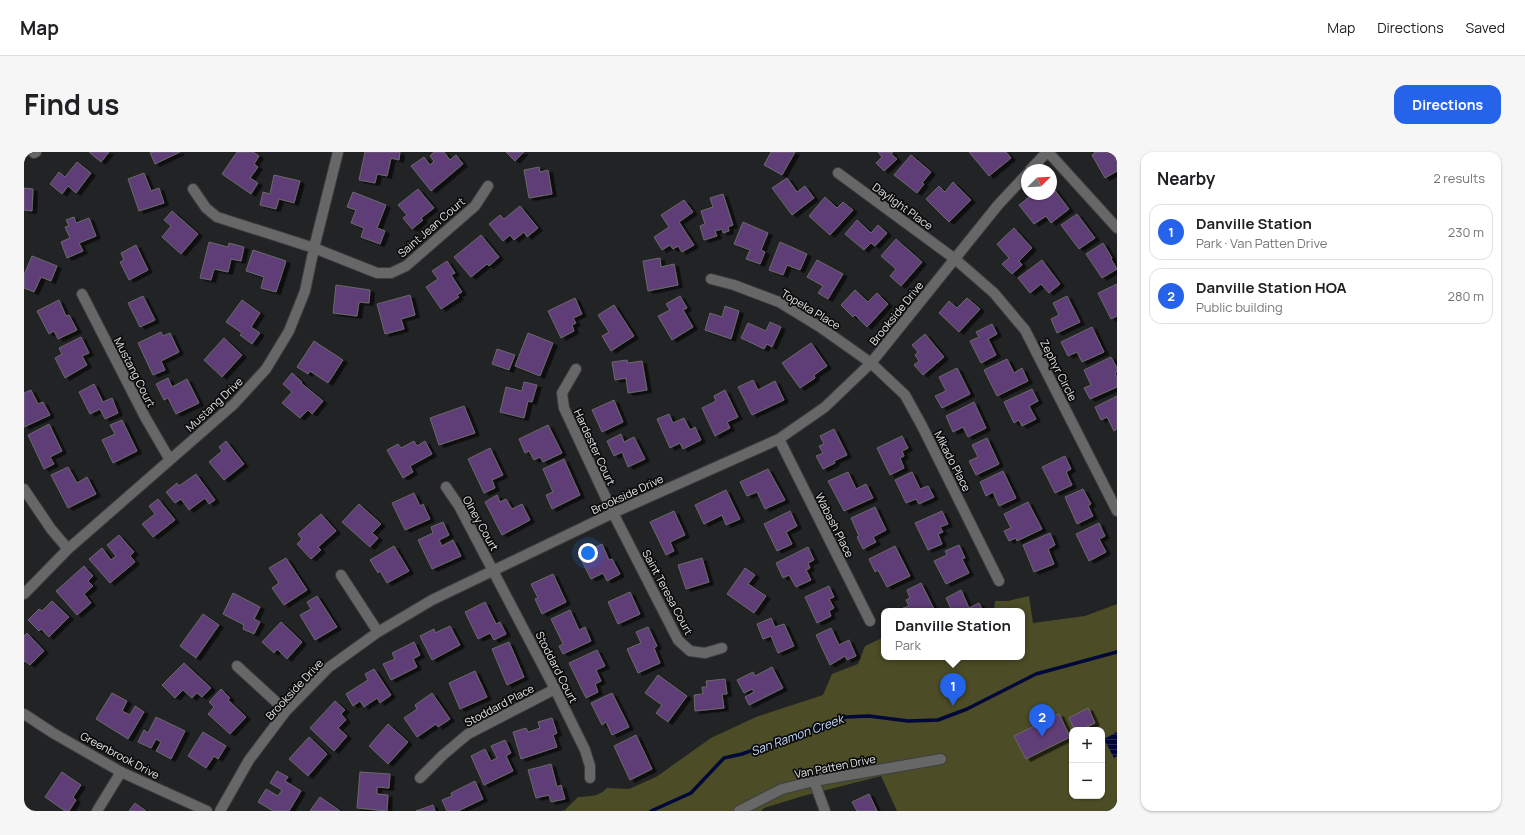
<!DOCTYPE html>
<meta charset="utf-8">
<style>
body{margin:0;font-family:Manrope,sans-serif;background:#f6f6f6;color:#202124}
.controls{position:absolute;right:12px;bottom:12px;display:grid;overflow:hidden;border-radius:8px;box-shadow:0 1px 3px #0004}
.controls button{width:36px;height:36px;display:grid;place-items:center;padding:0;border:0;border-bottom:1px solid #e0e0e0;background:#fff;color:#202124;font:20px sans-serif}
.compass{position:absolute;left:997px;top:12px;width:36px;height:36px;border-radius:50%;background:#fff;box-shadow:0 1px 3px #0004;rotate:66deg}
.you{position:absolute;left:564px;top:401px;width:14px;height:14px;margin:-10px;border:3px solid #fff;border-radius:50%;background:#1a73e8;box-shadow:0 0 0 6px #1a73e833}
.badge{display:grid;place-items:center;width:26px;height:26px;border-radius:50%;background:#2563eb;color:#fff;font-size:13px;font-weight:700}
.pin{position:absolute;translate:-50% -33px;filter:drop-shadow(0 1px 2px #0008)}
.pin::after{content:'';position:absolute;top:21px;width:14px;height:12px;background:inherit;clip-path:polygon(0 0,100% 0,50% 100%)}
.popup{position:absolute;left:857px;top:456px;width:144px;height:52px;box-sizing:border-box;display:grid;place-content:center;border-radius:8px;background:#fff;filter:drop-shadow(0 1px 3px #0005);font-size:13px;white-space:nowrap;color:#757577}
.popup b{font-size:15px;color:#202124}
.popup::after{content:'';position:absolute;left:50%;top:100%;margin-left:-8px;border:8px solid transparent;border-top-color:#fff}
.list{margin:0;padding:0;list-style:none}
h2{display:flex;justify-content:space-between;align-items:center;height:52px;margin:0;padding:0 16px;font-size:17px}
h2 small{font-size:13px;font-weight:400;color:#757577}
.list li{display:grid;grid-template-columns:26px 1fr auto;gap:12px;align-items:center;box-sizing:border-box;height:56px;margin:0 8px 8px;padding:0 8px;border:1px solid #e0e0e0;border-radius:12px}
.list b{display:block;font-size:15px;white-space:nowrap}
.list p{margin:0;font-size:13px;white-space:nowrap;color:#757577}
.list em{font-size:13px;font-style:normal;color:#757577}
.map{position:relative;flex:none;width:1093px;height:659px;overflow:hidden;border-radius:12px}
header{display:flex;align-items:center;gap:24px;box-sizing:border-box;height:56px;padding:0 20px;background:#fff;border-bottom:1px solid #e0e0e0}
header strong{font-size:19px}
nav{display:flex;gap:22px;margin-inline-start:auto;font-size:14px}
.intro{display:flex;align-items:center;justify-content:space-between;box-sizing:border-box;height:96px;padding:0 24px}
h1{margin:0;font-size:28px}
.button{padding:10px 18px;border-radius:12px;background:#2563eb;color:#fff;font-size:14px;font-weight:700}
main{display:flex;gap:24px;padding:0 24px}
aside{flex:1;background:#fff;border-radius:12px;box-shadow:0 1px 3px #0004}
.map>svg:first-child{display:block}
.green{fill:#4c4d26;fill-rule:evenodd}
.water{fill:url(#water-rules)}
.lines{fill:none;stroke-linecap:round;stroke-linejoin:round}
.stream{stroke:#000939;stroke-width:3.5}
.building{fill:#5f3e76;stroke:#6a696b;filter:url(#shadow)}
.minor-casing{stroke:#3d3e40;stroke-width:12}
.tertiary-casing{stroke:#3d3e40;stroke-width:12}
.minor{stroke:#676768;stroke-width:10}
.tertiary{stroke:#676768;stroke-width:10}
.labels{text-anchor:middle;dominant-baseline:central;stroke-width:3.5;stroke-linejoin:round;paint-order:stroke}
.street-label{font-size:11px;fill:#e4e5e6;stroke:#0c0c0d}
.water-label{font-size:12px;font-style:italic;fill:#c7dcfd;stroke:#0c0c0d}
</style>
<header>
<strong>Map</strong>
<nav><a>Map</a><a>Directions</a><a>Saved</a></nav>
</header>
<div class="intro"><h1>Find us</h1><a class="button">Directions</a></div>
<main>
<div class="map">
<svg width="1093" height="659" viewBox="0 0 1093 659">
<defs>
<pattern id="water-rules" width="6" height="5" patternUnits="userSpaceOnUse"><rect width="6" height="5" fill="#000939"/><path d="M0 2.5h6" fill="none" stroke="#252d56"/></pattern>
<filter id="shadow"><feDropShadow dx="4.5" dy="2.5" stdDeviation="0" flood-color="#0009"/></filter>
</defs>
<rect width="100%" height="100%" fill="#222325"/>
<path class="green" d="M1005 444 1009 471 1061 464 1093 452V659H873L857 624 779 644 740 656 737 659H537L541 658 554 645C566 644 575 645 583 636L605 637 632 625 687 586 732 565 799 543 808 522 834 512 841 494 860 485V505H998V459H970L971 449H984ZM1048 578H1078V644H1048Z"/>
<path class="water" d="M1093 580V604L1090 606 1080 587Z"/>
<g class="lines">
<path class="stream" d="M627 659 667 641 700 606 718 602 822 565 845 564 884 569 914 568 943 557 1012 522 1093 500"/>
</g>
<path class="building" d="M65 0H85L77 10Z
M126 0H156L131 12Z
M213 0H229L235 4 230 12 234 15 226 26 234 31 227 42 198 22Z
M341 0H376L375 8 367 6 363 24 353 22 351 31 335 28Z
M410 0H420L426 8 432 3 439 12 407 39 387 14 400 5 406 13 410 9 406 4Z
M482 0H500L491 9Z
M747 0H771L758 23 740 13Z
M854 0H869L867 2 873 7 860 19 852 11 858 5Z
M945 0H982L987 6 965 24Z
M1070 0H1093V6H1092L1093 9V19L1081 26 1068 3 1071 1Z
M887 3 907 20 898 31 900 32 893 41 870 23Z
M53 10 67 21 52 41 44 34 38 42 26 32 35 20 41 25Z
M515 15 516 20 524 18 528 42 505 46 500 18Z
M120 21 127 39 135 36 140 51 115 59 104 27Z
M250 23 276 29 270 51 255 47 252 57 236 53 239 40 246 42Z
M763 26 773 40 781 34 790 46 768 63 748 36Z
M929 30 947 48 925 70 902 47 915 34 921 40Z
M0 36 9 37 8 59 0 58Z
M1029 36 1045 57 1027 71 1022 64 1010 72 995 53 1009 42H1019L1020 43 1027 42V38Z
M394 37 410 56 397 66 399 68 388 77 379 66 383 63 374 53Z
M329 40 362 53 353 76 361 79 356 92 337 85 340 76 327 71 332 58 323 55Z
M699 42 709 73 704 75 705 79 699 81 698 77 691 79 693 84 680 88 676 74 681 72 677 59 689 55 686 46Z
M801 45 813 56 819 50 829 58 806 83 785 64Z
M660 48 669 60 655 70 670 93 658 100 654 94 649 97 646 93 638 98 630 85 645 75 637 63Z
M496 54 514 76 503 85 500 80 490 88 486 83 479 89 465 72 476 63 480 67Z
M148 59 174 82 157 102 138 85 147 74 140 68Z
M1053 62 1071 86 1055 97 1037 73Z
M50 65 52 71 65 66 72 84 55 91 59 99 43 106 37 90 46 86 41 75 45 74 42 68Z
M833 68 847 81 854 73 863 81 851 94 847 91 840 98 821 82Z
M719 70 744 81 737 98 741 100 736 112 722 107 726 98 710 92Z
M990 76 1008 96 995 109 998 113 988 122 978 112 985 106 973 92Z
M457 83 475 105 465 114 463 112 447 125 430 105Z
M872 87 898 110 877 134 866 124 872 117 857 104Z
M185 90 204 95 205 91 220 95 217 109 207 107 204 120 190 117 187 128 176 126Z
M756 90 783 102 776 118 763 113 759 123 745 118Z
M1079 91 1088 106 1087 107 1093 117 1078 126 1062 102Z
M112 93 124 118 105 128 96 110 100 108 97 101Z
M229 98 262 109 252 140 237 136 240 125 222 119Z
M8 104 33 114 27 129 17 125 10 140 0 136V123Z
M636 106 637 115 650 112 654 133 624 139 619 109Z
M793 108 819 122 804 147 794 141 799 134 783 125Z
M1018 108 1036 132 1025 141 1017 132 1006 141 994 126Z
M423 109 431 121 427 123 438 140 433 143 435 145 417 157 402 135 414 127 408 119Z
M1093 132V164L1087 167 1074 141Z
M312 133 346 138 345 151 335 150 333 164 309 161Z
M831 138 844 150 853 141 864 152 843 175 831 163 829 165 817 153Z
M386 143 391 163 377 167 380 177 361 182 353 152Z
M119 144 131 168 116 175 104 151Z
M656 144 663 156 659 158 669 175 648 188 634 164 646 158 642 152Z
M1043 144 1056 170 1033 181 1027 167 1035 163 1029 151Z
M551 146 558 162 549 166 552 171 548 173 550 179 537 186 524 159Z
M943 146 956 157 935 180 915 161 925 149 933 156Z
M35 148 42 164 45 163 53 178 34 187 30 179 25 182 13 159Z
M218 148 236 161 227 175 236 181 228 192 216 183 218 181 202 170Z
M590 153 610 184 587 199 578 184 585 180 574 163Z
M701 154 715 159 707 187 681 178 686 161 698 165Z
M746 170 757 175 748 195 743 192 740 197 717 186 724 171 742 179Z
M968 172 973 182 964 187 972 203 957 211 946 189 955 185 952 180Z
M1068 175 1080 200 1058 210 1053 200 1044 204 1037 190Z
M137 180 139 184 146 181 155 200 137 209 141 218 129 223 114 191Z
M504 181 529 191 516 224 491 214Z
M901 182 920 205 899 223 890 213 895 209 891 203 894 200 888 193Z
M57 185 65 201 58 204 63 213 41 226 31 206 38 202 35 196Z
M200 186 218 203 198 225 180 208Z
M290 189 319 208 304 231 286 219 284 222 273 215Z
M787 191 803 214 790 223 791 226 776 236 758 211Z
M473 197 491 203 485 218 468 212Z
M1087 205 1093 216V220L1091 221 1093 226V235L1066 247 1060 236 1067 233 1060 218Z
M983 207 990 221 998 216 1004 229 973 244 960 218Z
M603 208 604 211 618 209 623 238 604 241 602 226 591 228 588 210Z
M933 216 946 242 918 256 911 244 922 239 915 225Z
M268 221 278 230 277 231 299 249 288 262 284 258 276 266 258 251 268 240 259 232Z
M144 226 148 235 163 227 175 251 152 262 144 246 140 248 132 232Z
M729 228 734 238 751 229 760 248 728 263 714 235Z
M500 230 513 233 508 250 504 249 500 266 476 260 482 235 498 239Z
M70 232 79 250 88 246 94 261 81 267 76 257 66 262 55 240Z
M1008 237 1014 249 1005 254 1012 267 998 274 995 268 990 271 980 250Z
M7 238 14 252 19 250 26 263 0 275V241Z
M701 238 714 265 703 270 706 276 691 284 678 256 692 249 690 244Z
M1093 244V277L1090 279 1083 265 1077 268 1071 255Z
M590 248 599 270 578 280 568 258Z
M950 250 962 276 944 285 939 275 929 280 922 264Z
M440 254 451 281 415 293 406 266Z
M645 262 649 271 660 266 666 278 671 275 677 288 659 297 656 291 646 296 633 267Z
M98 268 113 299 89 311 78 288 91 282 86 273Z
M25 272 38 299 26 305 30 312 20 317 4 283Z
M524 273 538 301 519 310 516 305 510 308 505 299 501 301 495 287Z
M810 277 823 303 810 309 811 311 799 317 792 304 799 301 795 294 800 292 796 284Z
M597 282 600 290 610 285 621 307 604 315 598 300 590 304 583 289Z
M878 284 884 296 878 299 880 304 876 306 880 316 866 323 853 296Z
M963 286 975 312 952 323 945 309 954 305 948 293Z
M202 289 220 312 200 328 185 310 198 299 195 295Z
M390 289 393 294 401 289 408 302 386 314 389 320 379 326 363 298 374 292 377 296Z
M466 296 479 323 468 328 471 336 460 341 444 307Z
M1041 304 1047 317 1042 320 1048 333 1031 341 1018 315Z
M540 307 556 343 528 357 522 343 529 340 519 317Z
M44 315 53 331 63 325 72 342 44 356 27 323Z
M744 317 761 348 741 357 733 340 723 344 716 330Z
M979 319 992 346 975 354 969 340 962 344 956 330Z
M824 320 832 337 842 332 849 346 820 359 804 329Z
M888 320 896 337 904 334 910 345 895 352 892 347 882 351 871 328Z
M172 322 191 348 185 352 181 346 165 358 157 347 151 351 142 340 153 331 155 334Z
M1059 337 1067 352 1064 354 1069 364 1053 372 1041 345Z
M702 338 716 367 702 373 698 363 680 372 671 353Z
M390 341 396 354 399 352 406 367 381 378 368 351Z
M473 343 476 350 482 347 488 357 498 352 506 368 478 383 461 350Z
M134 347 151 368 129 385 118 372 131 362 125 354Z
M1004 350 1018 377 993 389 992 386 985 389 980 379 987 376 980 362Z
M335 352 357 372 348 381 354 386 346 395 318 370Z
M851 355 862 378 849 385 852 390 839 397 833 385 835 384 827 366Z
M650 359 661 383 646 390 650 399 642 403 626 370Z
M766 359 773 374 762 380 768 392 753 399 740 372Z
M918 359 924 372 916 375 919 380 914 382 918 392 904 398 891 371Z
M297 362 312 379 294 395 297 398 287 407 273 392 278 387 274 382Z
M419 370 425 383 415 388 418 394 429 388 437 404 408 417 394 388 409 381 407 375Z
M1075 371 1081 384 1075 387 1082 400 1065 409 1052 382Z
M1026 381 1031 393 1024 397 1030 412 1010 420 999 393Z
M95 383 110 400 106 404 111 410 86 431 65 407 78 396 87 408 92 404 83 393Z
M578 392 585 408 588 407 596 422 583 429 579 421 567 427 555 403Z
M935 393 941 406 938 407 945 421 922 432 910 409 923 403 921 399Z
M370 394 385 419 363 431 356 419 354 421 346 408Z
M871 394 886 424 863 435 854 418 851 420 845 407Z
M784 395 790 408 784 411 786 416 782 418 787 428 772 435 765 423 759 426 752 411Z
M262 406 283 438 260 453 248 436 255 431 245 416Z
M678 406 685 430 662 437 654 413Z
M60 414 69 424 64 429 69 434 60 442 67 451 53 463 32 439Z
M721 416 731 423 724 432 742 444 730 461 703 442Z
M529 422 542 450 518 462 511 447 514 446 507 432Z
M897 431 910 457 906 459H881L879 456 885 454 882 448 886 446 883 438Z
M805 434 810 445 805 447 810 456 805 459 807 464 793 471 781 445Z
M937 438 945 456 955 451 959 459H928L922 446Z
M606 440 616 462 594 472 584 450Z
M209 441 236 455 230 467 236 470 230 482 219 477 220 473 199 462Z
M293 444 313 475 291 488 276 463 287 457 283 450Z
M28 449 45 465 25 485 17 477 15 479 4 468 15 457 18 459Z
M461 450 472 472 476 470 482 482 470 488 466 481 454 487 441 460Z
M546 458 555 478 561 475 567 489 539 502 535 494 539 492 527 467Z
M179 462 195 473 172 506 156 494Z
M747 466 751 475 760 472 770 494 754 501 747 484 739 487 733 472Z
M257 470 278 490 263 507 253 497 250 501 238 490Z
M426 474 436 493 408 508 396 484 410 477 411 481Z
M624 475 633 494 630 496 636 511 614 521 603 497 617 491 612 480Z
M807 476 815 493 825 488 832 504 823 508 821 504 806 513 792 483Z
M3 481 20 499 6 513 1 509 0 510V484Z
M390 490 396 503 389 507 393 515 367 528 359 512 371 507 368 501Z
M485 490 500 525 483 533 468 497Z
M573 498 581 514 572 518 577 529 571 532 574 540 562 546 545 511Z
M160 511 187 536 178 545 173 541 168 546 159 538 151 546 138 533Z
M748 515 759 536 725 553 721 545 730 540 728 537 720 541 713 528 729 520 731 524Z
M350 517 367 543 356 551 353 546 340 555 336 549 329 554 322 542 344 528 341 522Z
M451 519 463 545 436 557 425 531Z
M634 523 663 544 644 570 632 561 638 553 621 541Z
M701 527 703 542H698L700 556 671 559 670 543 679 542 678 535H683L682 529Z
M197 537 206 546 204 548 222 565 206 582 184 562 190 555 185 550Z
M88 541 103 549 98 559 106 563 111 554 120 560 104 587 72 567Z
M408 541 426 567 414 575 412 572 393 585 380 566 393 557 391 553Z
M588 541 605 575 588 583 582 570 578 573 567 551Z
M311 549 321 558 317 562 322 568 314 576 323 584 310 599 286 576Z
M1064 556 1071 571 1056 578H1051L1045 566Z
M1035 562 1046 585 1002 607 990 584Z
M132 565 161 579 147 607 132 599 137 590 132 587 127 596 114 590 120 578 124 581Z
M528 566 533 581 529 583 533 595 497 607 489 580 502 576 504 580 516 576 514 570Z
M364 572 384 590 364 612 345 594Z
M179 580 202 594 194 607 190 604 182 616 164 604Z
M612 583 628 617 606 628 590 594Z
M285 585 303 602 284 624 265 607Z
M481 588 487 601 482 604 489 619 460 633 447 604 461 597 467 609 473 606 467 594Z
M527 612 533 635 537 633 541 647 527 650 525 643 512 646 504 618Z
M253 619 264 625 261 629 277 639 265 659H249L234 650 242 637 254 644 258 638 246 631Z
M38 620 57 633 49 645 52 648 45 659H41L21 645Z
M336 620 366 622 365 636 353 635V642L364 643 363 659 333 656Z
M451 629 459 647 434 659H423L418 648 428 644 427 641Z
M845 642 853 659H833L828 650Z
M296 645 316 659H286Z
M111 651 122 659H105Z
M409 653 411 659H392Z"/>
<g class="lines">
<defs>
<path id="minor" d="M1024 0 1093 76
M10 1 12 0
M1006 18 1023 0
M814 21 931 107 970 141 1001 178 1093 359
M169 37 182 56 193 65 290 96 353 121H367L382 114 451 54 464 34
M687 127 710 133 755 150 796 175 847 211 881 243 898 274 975 429
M58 142 121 265 146 308
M552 217 538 241 540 256 589 361 654 488 666 499 681 501 698 496
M755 287 846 469
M422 335 435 354 531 537 561 598 566 614V626
M0 337 27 377 44 397
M317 423 354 480
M0 442 44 397 210 252 242 217 265 179 281 139 290 96 314 0
M213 514 262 559
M396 626 419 603 444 582 531 537
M790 629 801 659
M73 659 97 620
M196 659 225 608 262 559 304 516 354 480 408 448 589 361 755 287 801 255 847 211 974 53 1003 22
M715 659 758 637 790 629 917 607"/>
<path id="tertiary" d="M0 562 29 581 97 620 183 659"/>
</defs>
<use href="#minor" class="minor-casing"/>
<use href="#tertiary" class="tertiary-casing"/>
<use href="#minor" class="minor"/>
<use href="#tertiary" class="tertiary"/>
</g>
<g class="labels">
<g class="street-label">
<text transform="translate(879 54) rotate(36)">Daylight Place</text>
<text transform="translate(407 75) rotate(-41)">Saint Jean Court</text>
<text transform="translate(787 157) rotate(31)">Topeka Place</text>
<text transform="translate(872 161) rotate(-51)">Brookside Drive</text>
<text transform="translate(1035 218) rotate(63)">Zephyr Circle</text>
<text transform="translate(111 220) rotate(63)">Mustang Court</text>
<text transform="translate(190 252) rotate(-43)">Mustang Drive</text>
<text transform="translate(571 295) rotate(65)">Hardester Court</text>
<text transform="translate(929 309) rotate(63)">Mikado Place</text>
<text transform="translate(603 342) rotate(-25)">Brookside Drive</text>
<text transform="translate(457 371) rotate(61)">Olney Court</text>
<text transform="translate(811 373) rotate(63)">Wabash Place</text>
<text transform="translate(644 440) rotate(62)">Saint Teresa Court</text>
<text transform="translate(533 515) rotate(63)">Stoddard Court</text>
<text transform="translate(270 537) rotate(-47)">Brookside Drive</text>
<text transform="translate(475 553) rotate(-28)">Stoddard Place</text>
<text transform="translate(96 603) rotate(28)">Greenbrook Drive</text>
<text transform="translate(811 614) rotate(-11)">Van Patten Drive</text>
</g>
<g class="water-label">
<text transform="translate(773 583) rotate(-20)">San Ramon Creek</text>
</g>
</g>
</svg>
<div class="controls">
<button>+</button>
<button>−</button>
</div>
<svg class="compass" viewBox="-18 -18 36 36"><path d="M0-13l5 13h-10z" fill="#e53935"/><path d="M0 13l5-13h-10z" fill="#757577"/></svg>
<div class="you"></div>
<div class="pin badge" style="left:929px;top:554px">1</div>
<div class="popup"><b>Danville Station</b>Park</div>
<div class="pin badge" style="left:1018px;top:585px">2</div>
</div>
<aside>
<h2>Nearby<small>2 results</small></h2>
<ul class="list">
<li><span class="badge">1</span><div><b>Danville Station</b><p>Park · Van Patten Drive</p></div><em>230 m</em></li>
<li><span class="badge">2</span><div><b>Danville Station HOA</b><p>Public building</p></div><em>280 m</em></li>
</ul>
</aside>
</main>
